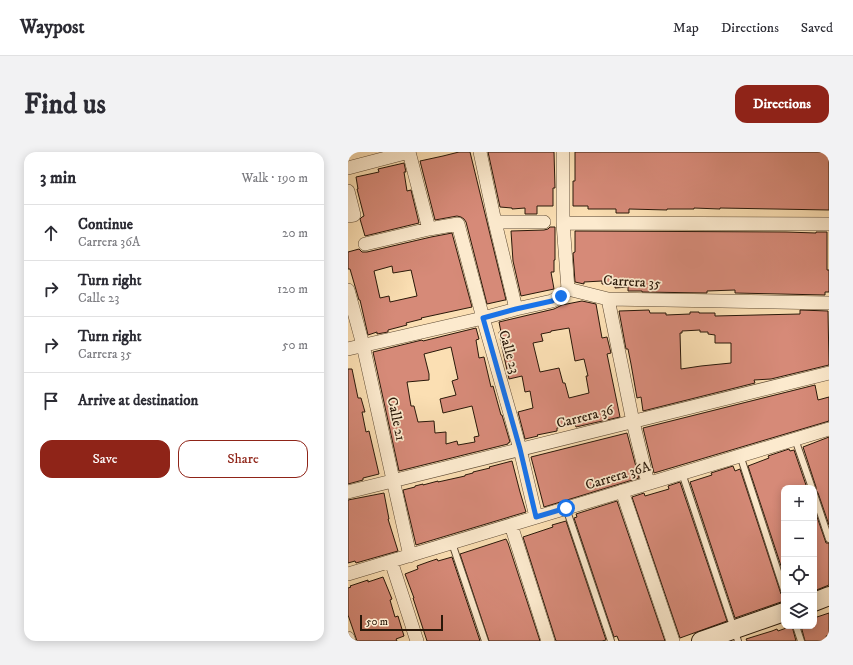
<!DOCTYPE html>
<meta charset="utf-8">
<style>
body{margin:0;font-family:"IM FELL DW Pica",serif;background:#f2f2f3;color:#2b2b33}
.controls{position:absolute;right:12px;bottom:12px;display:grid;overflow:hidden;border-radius:8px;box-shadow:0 2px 10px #0003}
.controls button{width:36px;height:36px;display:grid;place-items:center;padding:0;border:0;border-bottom:1px solid #e1e1e2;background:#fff;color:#2b2b33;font:20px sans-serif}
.scale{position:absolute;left:12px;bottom:10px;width:83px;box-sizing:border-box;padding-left:4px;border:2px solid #291809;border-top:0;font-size:11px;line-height:14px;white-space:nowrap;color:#291809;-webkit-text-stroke:3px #fceace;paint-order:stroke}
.stop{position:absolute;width:12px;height:12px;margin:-9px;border:3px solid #1a73e8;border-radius:50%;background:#fff}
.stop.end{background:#1a73e8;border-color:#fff;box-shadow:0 1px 4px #0008}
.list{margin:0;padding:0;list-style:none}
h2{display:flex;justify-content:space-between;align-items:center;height:52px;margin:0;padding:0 16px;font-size:17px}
h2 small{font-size:13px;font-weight:400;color:#7c7c81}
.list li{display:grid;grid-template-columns:26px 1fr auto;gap:12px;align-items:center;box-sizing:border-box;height:56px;padding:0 16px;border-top:1px solid #e1e1e2}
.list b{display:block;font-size:15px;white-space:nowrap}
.list p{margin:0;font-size:13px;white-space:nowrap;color:#7c7c81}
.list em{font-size:13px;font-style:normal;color:#7c7c81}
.actions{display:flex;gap:8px;padding:12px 16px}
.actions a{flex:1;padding:9px 0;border:1px solid #8f2418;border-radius:12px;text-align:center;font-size:14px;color:#8f2418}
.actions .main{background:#8f2418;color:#fff}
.icon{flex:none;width:22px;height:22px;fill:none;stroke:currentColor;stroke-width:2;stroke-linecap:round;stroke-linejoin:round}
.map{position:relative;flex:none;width:481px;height:489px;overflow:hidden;border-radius:12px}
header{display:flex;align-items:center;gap:24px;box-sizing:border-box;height:56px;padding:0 20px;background:#fff;border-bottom:1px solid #e1e1e2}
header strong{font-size:19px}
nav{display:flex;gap:22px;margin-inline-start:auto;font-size:14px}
.intro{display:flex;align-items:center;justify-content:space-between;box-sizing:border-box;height:96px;padding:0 24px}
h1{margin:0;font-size:28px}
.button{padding:10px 18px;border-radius:12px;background:#8f2418;color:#fff;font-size:14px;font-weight:700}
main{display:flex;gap:24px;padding:0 24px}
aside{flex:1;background:#fff;border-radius:12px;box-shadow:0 2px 10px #0003}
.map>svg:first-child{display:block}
.building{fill:#d68a78;stroke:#291809;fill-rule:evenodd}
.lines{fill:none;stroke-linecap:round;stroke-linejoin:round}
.lane-casing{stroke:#5e4a34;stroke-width:8}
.street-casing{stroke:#5e4a34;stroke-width:14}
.secondary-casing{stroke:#291809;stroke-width:20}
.lane{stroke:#fceace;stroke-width:6}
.street{stroke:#fceace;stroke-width:13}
.secondary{stroke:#fceace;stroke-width:18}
.route{stroke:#1a73e8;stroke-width:5}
.labels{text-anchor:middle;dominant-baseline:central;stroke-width:3.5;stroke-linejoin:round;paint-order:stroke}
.street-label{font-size:14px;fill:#291809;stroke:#fceace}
</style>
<header>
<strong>Waypost</strong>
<nav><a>Map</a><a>Directions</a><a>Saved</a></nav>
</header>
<div class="intro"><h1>Find us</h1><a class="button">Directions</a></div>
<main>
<aside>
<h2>3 min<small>Walk · 190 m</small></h2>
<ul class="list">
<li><svg class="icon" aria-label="ahead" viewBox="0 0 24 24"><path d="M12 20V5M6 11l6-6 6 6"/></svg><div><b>Continue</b><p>Carrera 36A</p></div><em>20 m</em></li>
<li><svg class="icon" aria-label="right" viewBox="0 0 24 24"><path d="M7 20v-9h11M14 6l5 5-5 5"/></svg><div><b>Turn right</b><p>Calle 23</p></div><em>120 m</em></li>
<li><svg class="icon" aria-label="right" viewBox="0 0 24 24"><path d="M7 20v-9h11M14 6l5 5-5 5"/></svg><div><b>Turn right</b><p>Carrera 35</p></div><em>50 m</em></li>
<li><svg class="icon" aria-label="arrive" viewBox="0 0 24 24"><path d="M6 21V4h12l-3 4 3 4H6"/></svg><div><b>Arrive at destination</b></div></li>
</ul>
<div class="actions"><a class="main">Save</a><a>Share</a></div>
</aside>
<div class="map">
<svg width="481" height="489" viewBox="0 0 481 489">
<rect width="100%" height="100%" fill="#fbdfb3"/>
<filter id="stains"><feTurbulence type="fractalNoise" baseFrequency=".005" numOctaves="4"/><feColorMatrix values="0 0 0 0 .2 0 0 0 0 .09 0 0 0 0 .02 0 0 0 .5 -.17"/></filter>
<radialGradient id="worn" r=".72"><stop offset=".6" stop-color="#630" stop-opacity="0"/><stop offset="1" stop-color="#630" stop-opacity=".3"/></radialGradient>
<path class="building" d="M111 0H122L158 148H157L139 152 118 70 116 67 113 65 109 64 87 68 72 9 95 4Z
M140 0H206L207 36H205V54H189V62H177V56L164 57V56L152 55Z
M227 0H481V58L372 56V57L346 56V57H319V58L281 57V61H268V57H240V54H225V29H227Z
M56 11 58 20H56L59 39 63 38 71 71 17 84 12 67 14 65 16 64 9 37H10L8 25 31 20 30 17Z
M202 75H207V108H206V120H203L206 137 173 144 165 109 163 79 196 78 200 77Z
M227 79 438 80 468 81V80H479V118H481V140H477V143L387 141V138L359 139V141L294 140V139H280V135L267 136V132H254V129L236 130V132L227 130 225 101 227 100Z
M104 81 124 155 73 166 74 167 58 171 59 173 40 178V180L29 182V180L20 183 12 148H11L2 117H0V100L11 97 14 100H19L83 85ZM44 114 45 121 63 118 69 144 42 150 41 144 32 146 26 119Z
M234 149 248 152 254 186 259 185 263 201 259 202 272 265 228 275 227 272 209 276V279L189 283 190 284 177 287 170 260 185 256 182 239 177 240 174 224 161 227 153 191 151 180H153L151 170 206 157 214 153ZM221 176 227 209 236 207 240 224H238L241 241 221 246 217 231H215L211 216 192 220 185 191 195 189 193 182 203 180V179Z
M301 158 302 161H318V163L342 162V160H351V161H367V164L452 162V158L480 159 481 213 423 227 406 228 407 231 295 259 293 245 289 246 283 212 280 197H278L271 159ZM352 178V180H360V182L367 183V191H383V211L353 214 333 217 332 181H334V179Z
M128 176 131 187 128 188 131 206 136 205 143 235 145 234 153 263H154L162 290 160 291V292L51 319 25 200 74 188 75 189ZM103 195 110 227 104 229 108 243 92 247 95 261 124 254 131 284 126 285 127 290 110 293 109 289 98 292V280L87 281 86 269 70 270 66 254H63L59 230 81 228V222L76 202Z
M0 217H4L10 246H13L17 260H14L18 280 21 279 31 322 15 326V328L0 332Z
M467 233 470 248 481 245V269L306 321 295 276Z
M279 281 291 326 196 355 183 305Z
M481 285V373L470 341 468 338V335L455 295Z
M441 297 442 299 446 298 459 336H436V423L400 314 421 306 420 304Z
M164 309 172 340 178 360 68 393 55 338 67 335V334L75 332V333L90 329V330L117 324V323L125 321V320L142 316 141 315Z
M385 314 387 319 392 317 432 439 433 442H436V450H433L387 466 342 330 364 323 363 321Z
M332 330 379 469 332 486 284 345 296 341 297 344 321 337 320 334Z
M36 341 41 367H40L50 399 8 411 7 409 0 411V348Z
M269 349 317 489H271L269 484 266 485 226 366 229 365 228 362Z
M466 356 477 388 478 391H481V433L466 439Z
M218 369 258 488 254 489H208L175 385 205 375 204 373Z
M158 387 160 391 192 489H141L112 402Z
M104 405 132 489H79L65 446H66L57 422 70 417 69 414 80 410 89 407 90 409Z
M35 425 44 447 42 448 47 465 50 464 56 484 48 487 49 489H9L0 463V436L3 435 2 434 20 428V430Z
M481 461V483L478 484 480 489H457L453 474H466V466Z
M444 474 448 489H399L398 487 424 479 429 477 430 479Z"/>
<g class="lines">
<defs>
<path id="lane" d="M447 287 464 336
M392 303 436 438
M334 321 390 489
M466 342 481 387
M218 356 263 489
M104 391 137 489
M448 474 453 489"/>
<path id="street" d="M61 0 81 77
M132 0 147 70 168 157
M215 0V71L220 137
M0 16 61 0
M0 39 6 63 0 64
M147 70H196
M215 71 481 72
M17 92 81 77 110 72 135 166 172 297 188 365
M220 137 260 147 481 151
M0 138 15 193 62 404
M260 147 285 270 300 331
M0 197 135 166 168 157 204 149 213 144 220 137
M274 339 325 489
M0 340 481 221
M163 373 200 489
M43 409 69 489
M0 422 481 277
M0 486 1 489"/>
<path id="secondary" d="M466 450 481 444
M353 489 436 460"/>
</defs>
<use href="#lane" class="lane-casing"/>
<use href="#street" class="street-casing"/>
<use href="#secondary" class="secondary-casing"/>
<use href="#lane" class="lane"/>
<use href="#street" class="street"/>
<use href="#secondary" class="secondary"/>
</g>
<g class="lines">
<path class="route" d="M213 144 204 149 168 157 135 166 172 297 188 365 218 356"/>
</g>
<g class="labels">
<g class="street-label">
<text transform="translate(284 130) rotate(3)">Carrera 35</text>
<text transform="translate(161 200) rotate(74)">Calle 23</text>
<text transform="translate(237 265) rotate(-14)">Carrera 36</text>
<text transform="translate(48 267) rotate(78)">Calle 21</text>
<text transform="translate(270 324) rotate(-17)">Carrera 36A</text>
</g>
</g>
<rect width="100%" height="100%" filter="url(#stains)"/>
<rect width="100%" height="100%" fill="url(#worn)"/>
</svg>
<div class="controls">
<button>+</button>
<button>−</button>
<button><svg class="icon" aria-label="locate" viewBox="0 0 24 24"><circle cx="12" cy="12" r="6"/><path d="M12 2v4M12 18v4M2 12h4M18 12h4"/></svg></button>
<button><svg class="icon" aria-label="layers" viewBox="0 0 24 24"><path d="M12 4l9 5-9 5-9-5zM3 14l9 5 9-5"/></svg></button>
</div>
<div class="scale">50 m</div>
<div class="stop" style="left:218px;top:356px"></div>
<div class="stop end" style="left:213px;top:144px"></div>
</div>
</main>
